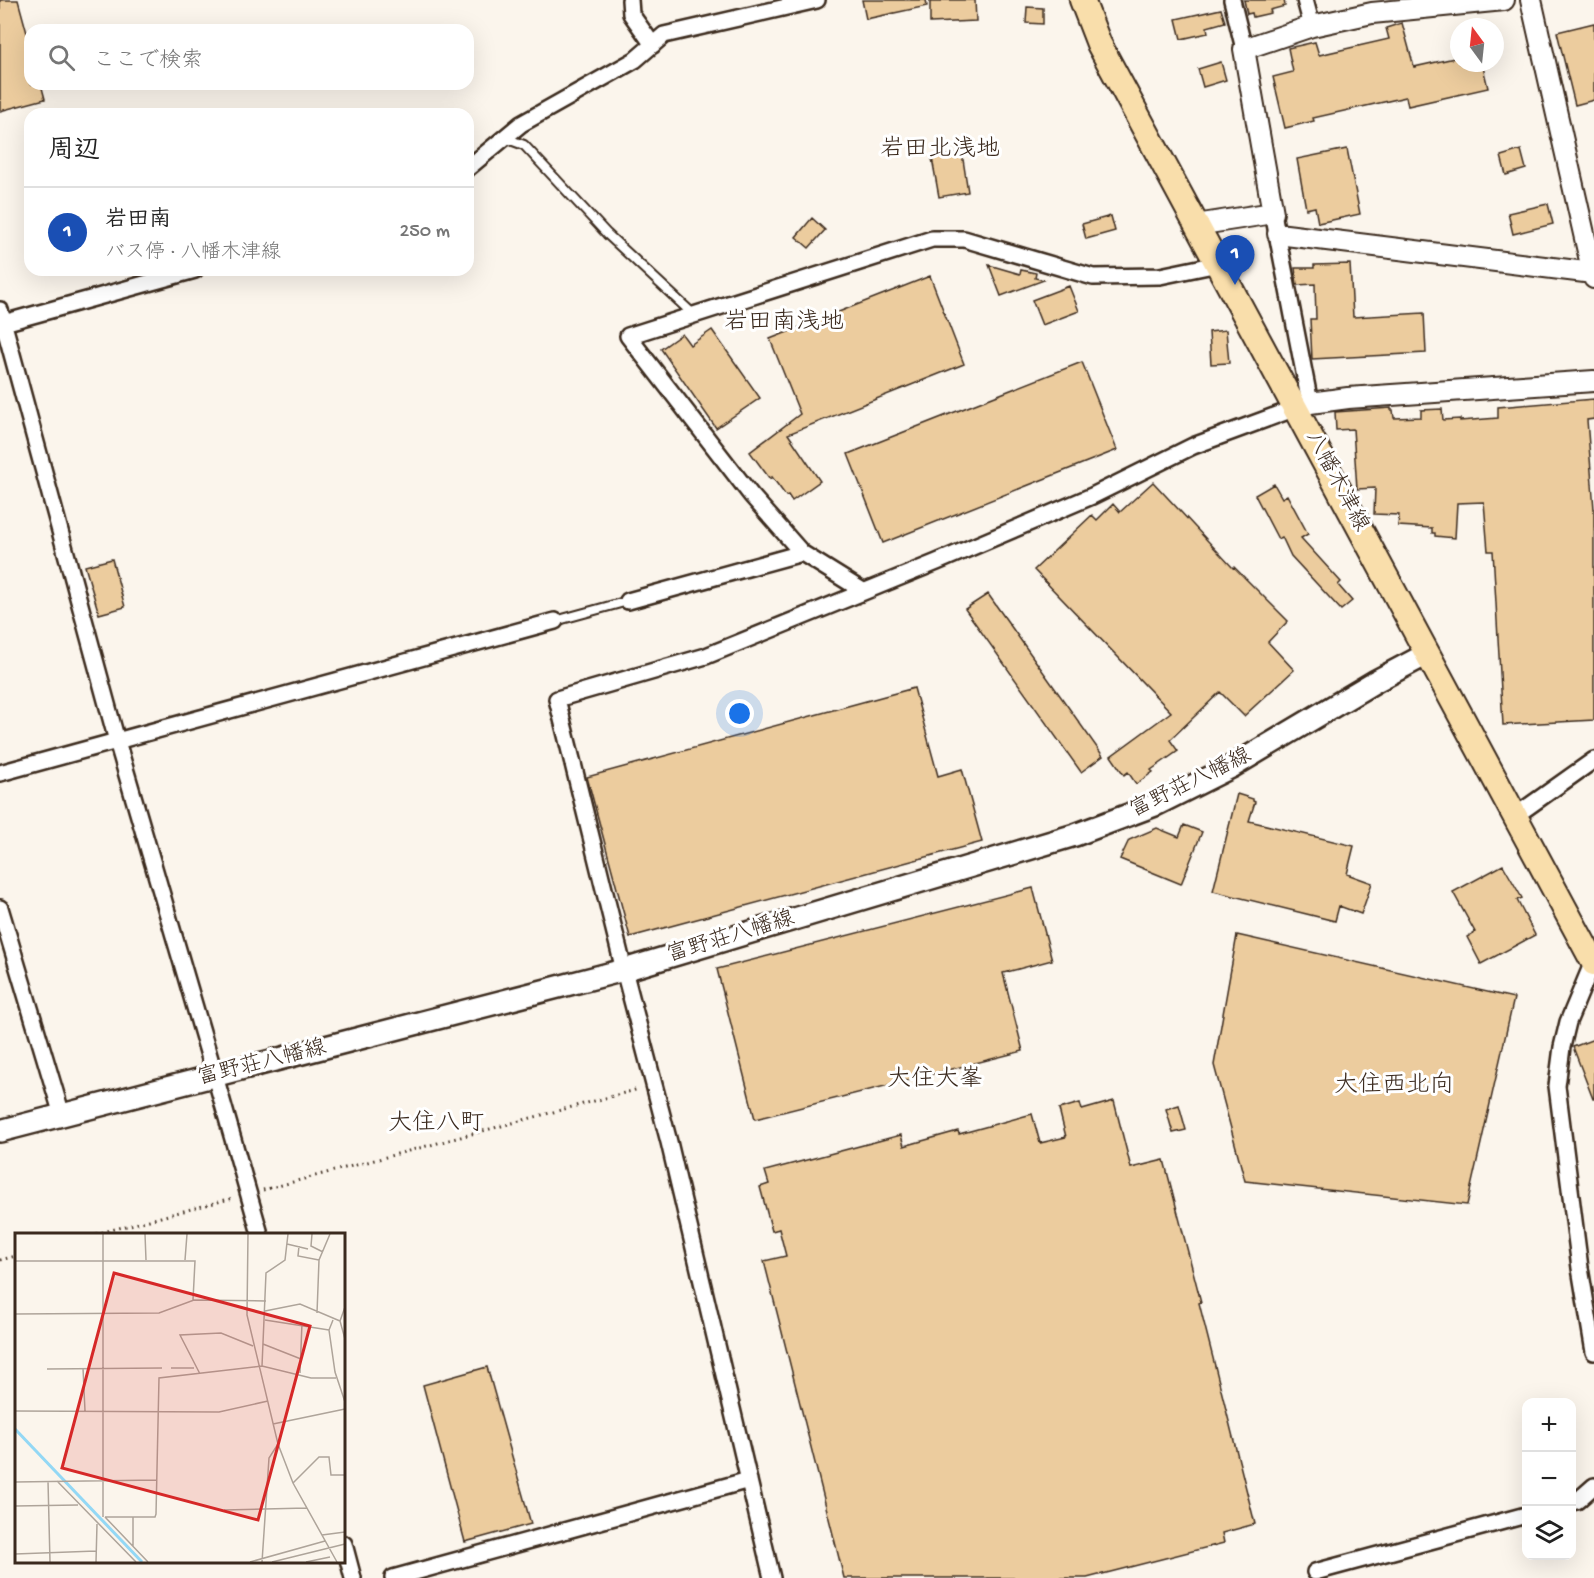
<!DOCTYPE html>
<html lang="ja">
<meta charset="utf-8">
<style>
body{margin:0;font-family:"Gochi Hand","Klee One",sans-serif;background:#f6f6f6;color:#222}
.controls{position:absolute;right:18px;bottom:18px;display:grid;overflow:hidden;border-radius:12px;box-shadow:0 6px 24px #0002}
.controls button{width:54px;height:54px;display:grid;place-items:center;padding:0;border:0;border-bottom:2px solid #e0e0e0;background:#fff;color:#222;font:30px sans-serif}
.compass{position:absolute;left:1450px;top:18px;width:54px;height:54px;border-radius:50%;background:#fff;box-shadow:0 6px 24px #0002;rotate:345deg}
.you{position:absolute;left:740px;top:714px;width:21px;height:21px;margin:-15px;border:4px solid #fff;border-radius:50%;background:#1a73e8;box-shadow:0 0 0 9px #1a73e833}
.badge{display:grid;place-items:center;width:39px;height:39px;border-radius:50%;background:#3b2a1e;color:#fff;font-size:20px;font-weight:700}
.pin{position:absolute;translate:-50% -50px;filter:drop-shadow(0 2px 3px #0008)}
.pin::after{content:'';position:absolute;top:32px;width:21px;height:18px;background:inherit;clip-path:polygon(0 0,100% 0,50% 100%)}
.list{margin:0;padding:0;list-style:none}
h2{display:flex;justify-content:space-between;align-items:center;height:78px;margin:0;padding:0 24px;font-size:26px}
h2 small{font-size:20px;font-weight:400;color:#767676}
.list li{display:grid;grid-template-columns:39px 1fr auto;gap:18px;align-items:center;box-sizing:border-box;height:90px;padding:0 24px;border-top:2px solid #e0e0e0}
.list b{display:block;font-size:22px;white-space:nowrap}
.list p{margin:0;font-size:20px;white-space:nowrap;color:#767676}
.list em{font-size:20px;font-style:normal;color:#767676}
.icon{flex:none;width:33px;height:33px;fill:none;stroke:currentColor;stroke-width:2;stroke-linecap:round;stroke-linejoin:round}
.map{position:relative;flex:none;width:1594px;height:1578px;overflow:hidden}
.search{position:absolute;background:#fff;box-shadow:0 6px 24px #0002;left:24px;top:24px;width:450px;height:66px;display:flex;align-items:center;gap:15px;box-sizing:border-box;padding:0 21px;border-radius:18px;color:#767676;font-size:22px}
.panel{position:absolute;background:#fff;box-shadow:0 6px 24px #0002;left:24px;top:108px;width:450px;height:168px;border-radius:18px}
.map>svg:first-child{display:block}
.building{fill:#eccc9e;stroke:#3b2a1e;stroke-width:1.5}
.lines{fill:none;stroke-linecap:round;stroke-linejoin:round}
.service-casing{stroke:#3b2a1e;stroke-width:12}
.minor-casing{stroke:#3b2a1e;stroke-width:20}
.tertiary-casing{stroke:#3b2a1e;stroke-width:24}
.secondary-casing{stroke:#3b2a1e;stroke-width:26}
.primary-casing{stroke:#3b2a1e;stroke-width:28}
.path{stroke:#3b2a1e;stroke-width:3;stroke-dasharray:1.5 4.5;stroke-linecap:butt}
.service{stroke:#fff;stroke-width:8}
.minor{stroke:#fff;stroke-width:15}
.tertiary{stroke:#fff;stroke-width:20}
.secondary{stroke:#fff;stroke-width:21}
.primary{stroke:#f9deab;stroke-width:24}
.labels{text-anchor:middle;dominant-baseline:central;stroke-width:6;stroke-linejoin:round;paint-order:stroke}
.street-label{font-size:22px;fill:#3b2a1e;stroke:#fff}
.neighbourhood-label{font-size:24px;fill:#3b2a1e;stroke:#fff}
.inset-river{fill:none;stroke:#93d8f5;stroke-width:3}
.inset-road{fill:none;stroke:#aea49a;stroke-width:1.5}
.view{fill:#d62828;fill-opacity:0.15;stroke:#d62828;stroke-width:3}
.inset-edge{fill:none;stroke:#3b2a1e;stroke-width:3}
</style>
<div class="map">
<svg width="1594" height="1578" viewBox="0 0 1594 1578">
<rect width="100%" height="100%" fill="#fbf5ec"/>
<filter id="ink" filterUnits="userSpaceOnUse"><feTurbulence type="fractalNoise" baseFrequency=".0167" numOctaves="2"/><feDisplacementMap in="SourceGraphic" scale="12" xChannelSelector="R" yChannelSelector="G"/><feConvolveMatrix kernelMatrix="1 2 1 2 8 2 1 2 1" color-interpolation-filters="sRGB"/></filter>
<g filter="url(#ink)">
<path class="building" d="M0 0H18L30 44V84H41L45 99 0 111Z
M862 0H926L927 6 866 19Z
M941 0H975L976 21 930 23V2H941Z
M1244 0H1284L1285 6 1270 10 1271 13 1253 17 1252 13 1247 14Z
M1027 7 1043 8V24L1026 23Z
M1221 9 1225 22 1207 27 1208 33 1181 39 1176 19Z
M1402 23 1414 67 1459 57V63H1482L1488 88 1408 106 1406 97 1313 118 1314 121 1285 128 1273 77 1293 72 1288 48 1315 42 1319 55 1389 39 1386 28Z
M1594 23V100L1575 105 1557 32Z
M1221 62 1226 80 1203 87 1198 69Z
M1347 149 1360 214 1318 223 1315 207 1306 209 1297 159Z
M1521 150 1526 169 1506 175 1501 156Z
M962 153 968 192 939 197 932 158Z
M1548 204 1553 224 1513 234 1508 213Z
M1111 216 1115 231 1086 239 1082 224Z
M812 218 825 230 809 248 796 237Z
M1350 264 1353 317 1424 313 1426 353 1312 359 1310 319H1316L1315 284 1297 285 1295 268H1314V265Z
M989 265 1020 274 1021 270 1036 273 1035 278 1044 280 1001 296Z
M930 276 964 364 788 434 820 481 792 501 788 495 786 496 772 477 770 479 750 452 800 414 770 339Z
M1069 286 1079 311 1042 325 1032 300Z
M712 330 760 398 716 428 661 349 682 334 690 345Z
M1226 330 1229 363 1211 364 1209 332Z
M1082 362 1117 450 883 543 848 454Z
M1594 399V419L1587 420 1594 509V720L1503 725 1493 551H1488L1484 502 1457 503 1455 538 1435 536V533H1432V528L1398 526 1399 515 1374 514 1375 488 1357 489 1353 429 1336 430 1335 412 1391 408V410H1393L1394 418 1421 417V410L1442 409 1443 420 1460 419V421L1498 418V407Z
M1153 482 1233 568 1234 567 1288 621 1268 642 1294 670 1244 716 1220 692 1170 740 1178 751 1151 770 1153 772 1136 784 1128 772 1124 775 1111 756 1171 712 1034 570 1092 515 1097 520 1113 504 1120 512Z
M1274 484 1282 498 1287 495 1308 534 1301 538 1341 582 1338 585 1352 601 1341 610 1291 556 1282 537 1278 539 1255 495Z
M112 559 125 607 99 614 85 566Z
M988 594 1103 756 1081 772 965 609Z
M914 688 938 776 962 769 982 842 630 937 587 777Z
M1237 794 1253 799V801L1255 802 1249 821 1354 846 1347 874 1372 883 1361 914 1339 906 1335 921 1213 891Z
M1184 825 1202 832 1181 884 1120 859 1129 840 1157 828 1179 837Z
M1503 865 1522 898 1517 900 1535 935 1481 964 1467 937 1475 932 1453 892Z
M1033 888 1052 960 1003 973 1023 1051 755 1119 717 969Z
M1237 935 1514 998 1467 1205 1245 1181 1214 1065Z
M1594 1039V1099H1593L1573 1047Z
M1114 1101 1131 1168 1164 1160 1201 1302 1199 1303 1255 1524 1222 1533 1224 1543 1087 1578H844L764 1261 786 1256 779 1229 772 1231 760 1187 769 1184 765 1171 901 1135 904 1146 958 1131 959 1134 1032 1114 1040 1143 1066 1137 1059 1109 1080 1103 1082 1110Z
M1179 1105 1186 1130 1173 1133 1166 1109Z
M487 1367 531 1524 465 1542 423 1385Z"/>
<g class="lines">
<defs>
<path id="service" d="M505 138 524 145 607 234 694 315
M555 621 628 601"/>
<path id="minor" d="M630 0 631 14 653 45
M1232 0 1244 49
M1305 0 1312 26
M468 168 521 124 635 60 664 35 817 0
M1273 213 1310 403
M0 310 117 741 215 1076 260 1234
M0 324 195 270
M863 591 802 553 751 495 628 336 932 239H964L1093 277 1160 276 1218 264
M628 601 802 553
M0 773 555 621
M1515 816 1594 760
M0 908 62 1115
M1593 962 1568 1022 1562 1047 1557 1086 1580 1268 1594 1352
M1572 1502 1577 1501 1594 1486
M344 1544 353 1578
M1315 1572 1526 1515
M393 1578 749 1480
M772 1578 669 1142 624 970 557 699 706 656 937 562 1092 496 1193 446 1296 408"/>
<path id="tertiary" d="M1531 0 1594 278
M1196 225 1273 213 1244 49 1312 26 1372 13 1504 0
M1278 234 1593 273
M1296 408 1310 403 1348 398 1594 381"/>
<path id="secondary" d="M0 1131 624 970 1075 835 1155 805 1233 766 1376 681 1427 654"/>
<path id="primary" d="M1082 0 1099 44 1594 963"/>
</defs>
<use href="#service" class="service-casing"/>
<use href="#minor" class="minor-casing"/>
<use href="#tertiary" class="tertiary-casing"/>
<use href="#secondary" class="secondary-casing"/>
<use href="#primary" class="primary-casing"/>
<path class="path" d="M263 1190 639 1089
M96 1234 233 1198
M0 1260 16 1256"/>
<use href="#service" class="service"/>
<use href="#minor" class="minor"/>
<use href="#tertiary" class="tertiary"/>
<use href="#secondary" class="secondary"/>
<use href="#primary" class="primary"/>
</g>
</g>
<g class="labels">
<g class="street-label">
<text transform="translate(1336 482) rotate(62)">八幡木津線</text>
<text transform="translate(1191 784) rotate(-26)">富野荘八幡線</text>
<text transform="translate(731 938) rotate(-17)">富野荘八幡線</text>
<text transform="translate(262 1064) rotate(-14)">富野荘八幡線</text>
</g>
<g class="neighbourhood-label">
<text x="940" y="150">岩田北浅地</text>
<text x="784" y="323">岩田南浅地</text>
<text x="935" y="1080">大住大峯</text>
<text x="1394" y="1086">大住西北向</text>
<text x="436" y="1124">大住八町</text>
</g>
</g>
<g transform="translate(15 1233)">
<rect width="330" height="330" fill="#fbf5ec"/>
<path class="inset-river" d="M0 196 127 329"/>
<path class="inset-road" d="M130 1 131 27M233 1 232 82 263 211 278 250 322 329M297 1 296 13 308 19M272 11 293 16M284 13 283 23 304 27M170 27 172 1M0 28H180L178 67M330 74 325 88 330 106M250 78 285 71 325 88M302 80 304 27 315 1M0 81 144 80 179 67 251 68M250 87 314 97M318 87 314 97 320 139 330 169M248 111 286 126M247 133 251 40 270 27 273 1M68 135 70 178M156 135H179M32 136 147 135M285 140 287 90M185 141 165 102 206 100 238 113M0 178 204 179 253 168M258 191 330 176M33 248 35 329M42 248 121 329M0 249 142 247M278 250 304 224H314L316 242H330M0 273 63 272M209 277 292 275M88 284V1M90 284H140L141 281 144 145 247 133 296 145H321M90 284 133 329M307 302 330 299M118 313V284M0 321 81 318M81 329 82 291M235 329 310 308M247 329 254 225 263 211M257 329 330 311M291 329 315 324"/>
<path class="view" d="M99 40 295 93 243 287 47 235Z"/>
<rect width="330" height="330" class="inset-edge"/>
</g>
</svg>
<div class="controls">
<button>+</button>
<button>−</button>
<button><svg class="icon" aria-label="layers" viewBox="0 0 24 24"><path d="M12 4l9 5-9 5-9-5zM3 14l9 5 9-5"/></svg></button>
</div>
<svg class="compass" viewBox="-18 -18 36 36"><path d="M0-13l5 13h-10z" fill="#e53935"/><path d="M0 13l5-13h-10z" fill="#767676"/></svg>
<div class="you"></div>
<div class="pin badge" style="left:1235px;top:285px;background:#1a4fb4">1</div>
<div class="search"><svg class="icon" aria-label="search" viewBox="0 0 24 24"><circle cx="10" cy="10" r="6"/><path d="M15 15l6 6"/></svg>ここで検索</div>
<section class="panel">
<h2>周辺<small></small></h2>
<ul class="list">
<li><span class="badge" style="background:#1a4fb4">1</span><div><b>岩田南</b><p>バス停 · 八幡木津線</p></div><em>250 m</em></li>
</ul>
</section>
</div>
